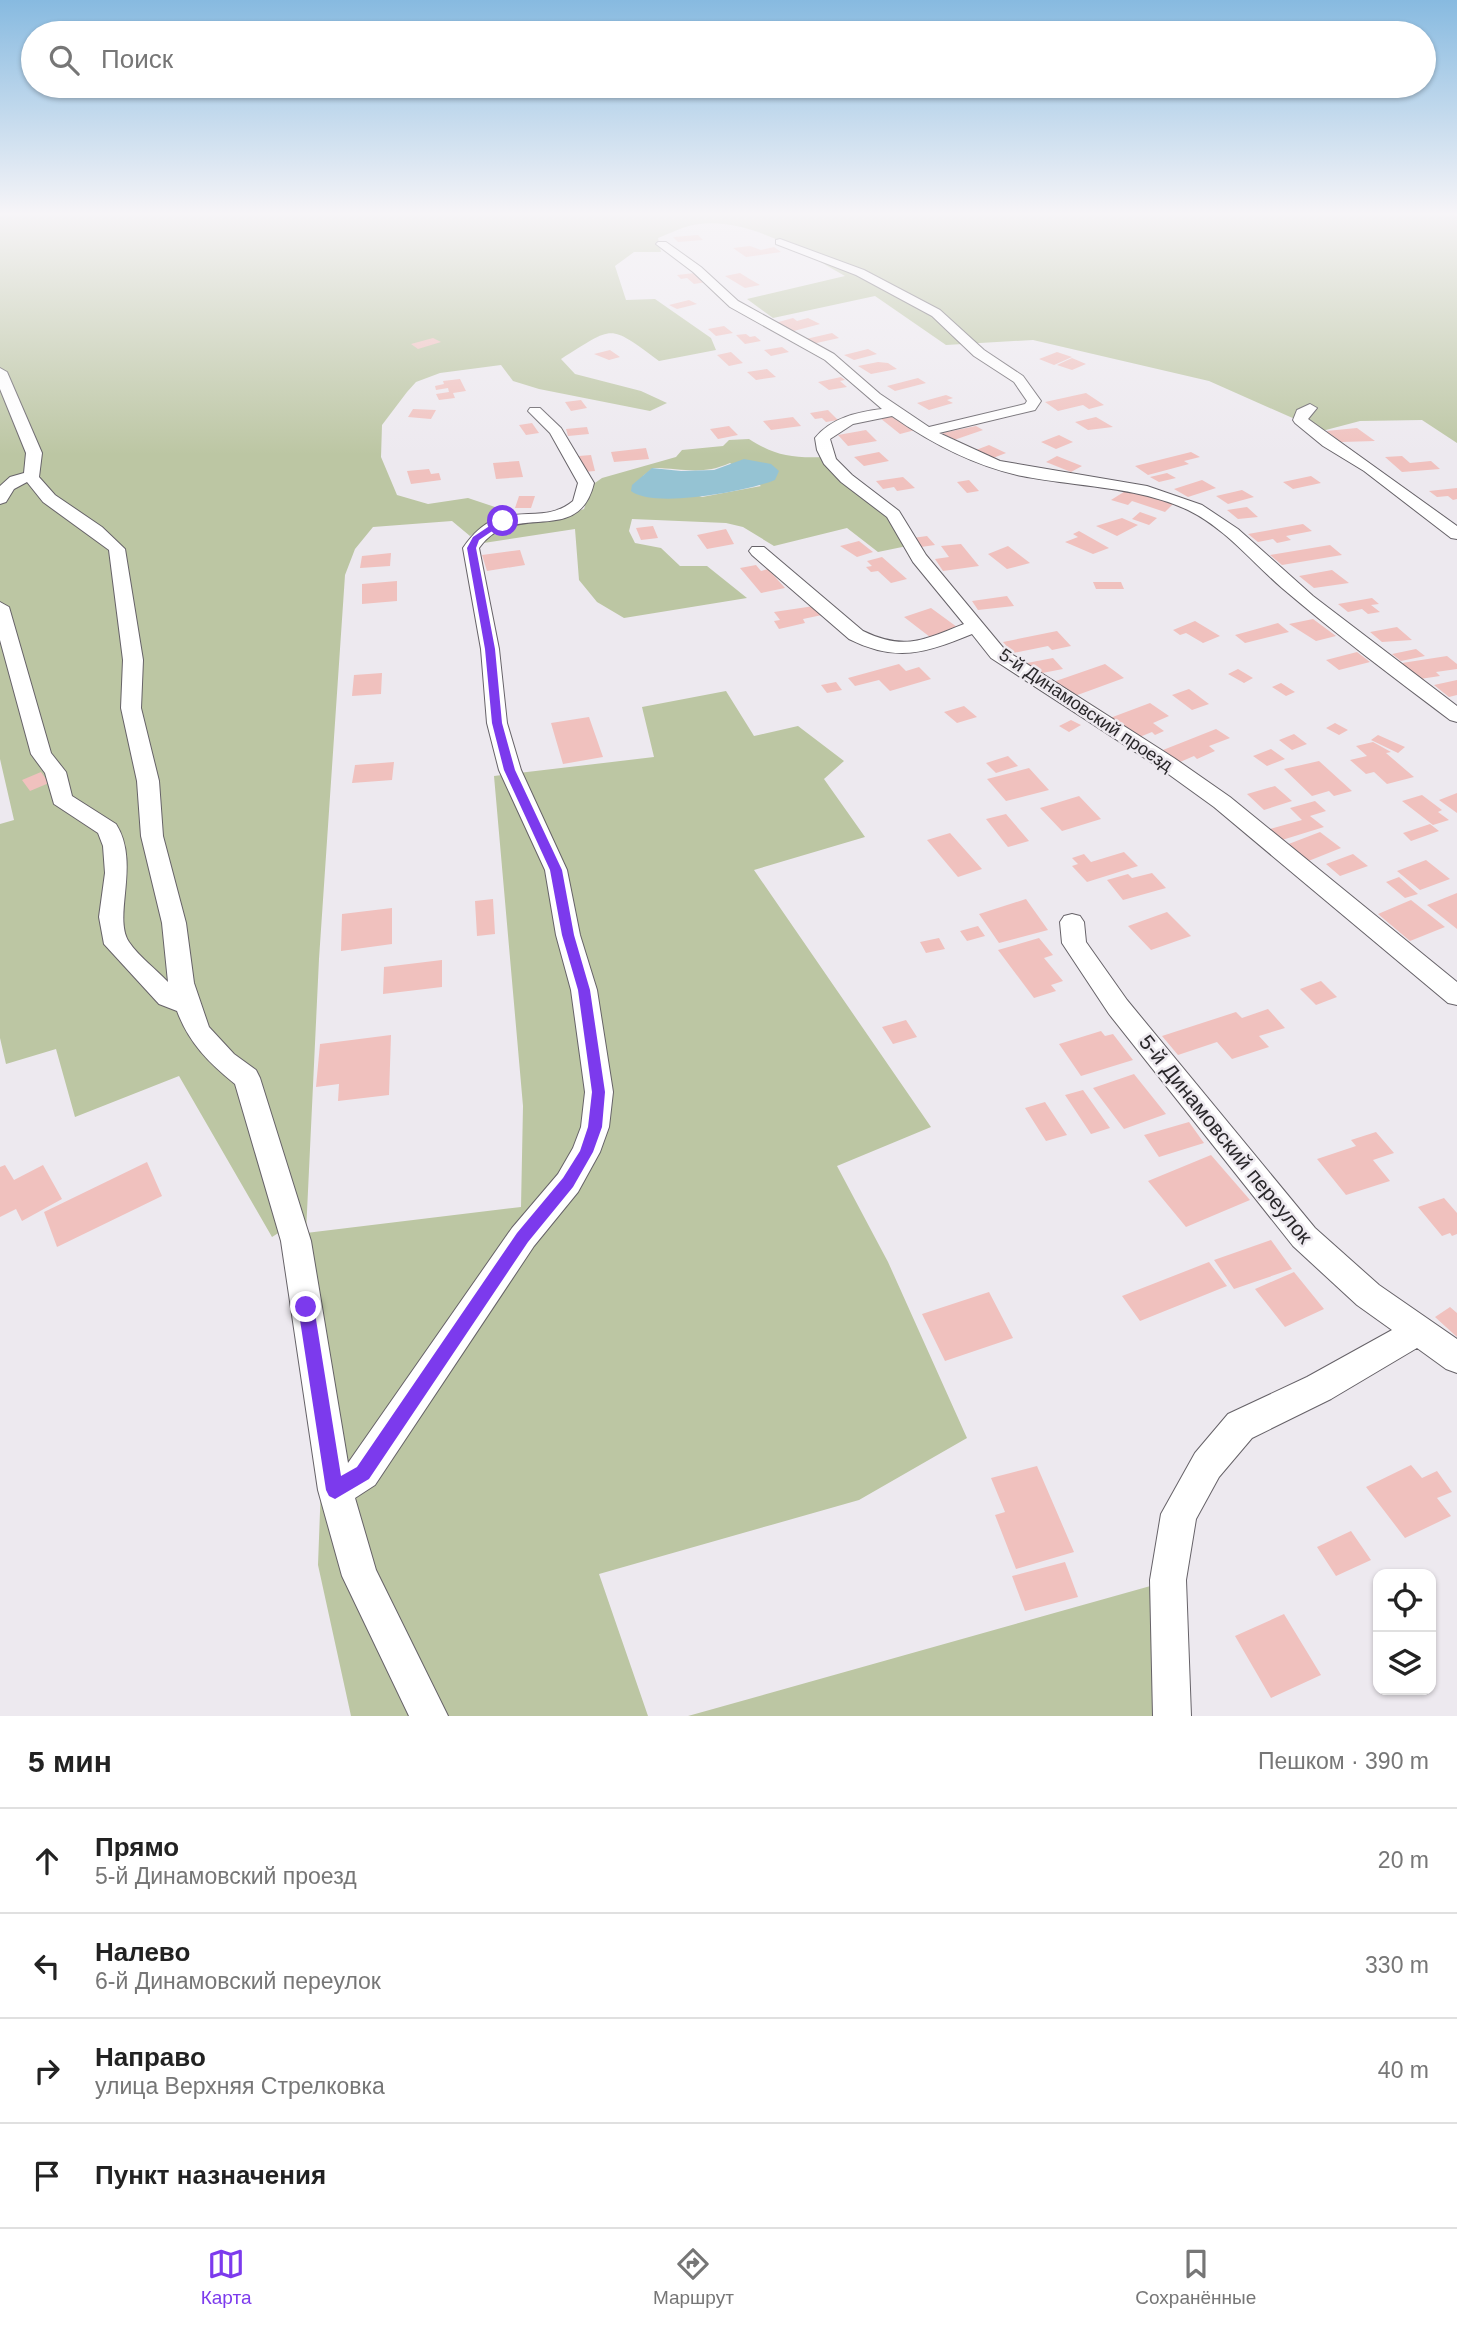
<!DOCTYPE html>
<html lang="ru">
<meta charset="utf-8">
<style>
body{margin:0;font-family:Arial,sans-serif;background:#f2f2f2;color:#222}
.controls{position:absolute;right:21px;bottom:21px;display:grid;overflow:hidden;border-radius:14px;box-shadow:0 2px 5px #0004}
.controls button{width:63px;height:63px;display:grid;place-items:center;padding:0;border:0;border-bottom:2px solid #e0e0e0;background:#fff;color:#222;font:35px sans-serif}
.stop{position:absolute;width:21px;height:21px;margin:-16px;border:5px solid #7c3aed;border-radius:50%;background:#fff}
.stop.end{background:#7c3aed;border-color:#fff;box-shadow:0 2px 7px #0008}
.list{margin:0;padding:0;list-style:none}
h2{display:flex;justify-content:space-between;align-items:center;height:91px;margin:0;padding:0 28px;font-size:30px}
h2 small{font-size:23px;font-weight:400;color:#767676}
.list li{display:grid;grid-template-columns:46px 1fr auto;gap:21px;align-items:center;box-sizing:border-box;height:105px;padding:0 28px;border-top:2px solid #e0e0e0}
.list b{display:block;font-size:26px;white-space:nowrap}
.list p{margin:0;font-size:23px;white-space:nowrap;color:#767676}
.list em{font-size:23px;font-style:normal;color:#767676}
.icon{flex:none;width:38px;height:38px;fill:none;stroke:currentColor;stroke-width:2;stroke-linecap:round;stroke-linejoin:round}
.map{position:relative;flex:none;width:1457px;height:1716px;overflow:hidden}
.search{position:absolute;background:#fff;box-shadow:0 2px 5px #0004;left:21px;right:21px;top:21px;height:77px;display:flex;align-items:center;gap:18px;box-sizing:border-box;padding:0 24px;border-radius:38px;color:#767676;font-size:26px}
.sheet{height:511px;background:#fff}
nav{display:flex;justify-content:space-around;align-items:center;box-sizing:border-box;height:98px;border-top:2px solid #e0e0e0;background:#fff;font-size:19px;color:#767676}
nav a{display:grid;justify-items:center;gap:4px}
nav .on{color:#7c3aed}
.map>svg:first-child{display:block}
.green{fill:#bcc6a3;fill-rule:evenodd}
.water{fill:#95c3d3}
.building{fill:#f0c1be}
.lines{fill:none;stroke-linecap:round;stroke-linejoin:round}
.minor-casing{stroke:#666268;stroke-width:2}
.minor{fill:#fff;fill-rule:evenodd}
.route{fill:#7c3aed}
.labels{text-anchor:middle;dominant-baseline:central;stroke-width:5;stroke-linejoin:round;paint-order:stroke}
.street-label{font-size:18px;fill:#2a282b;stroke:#ede9ef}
.near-street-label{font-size:21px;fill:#2a282b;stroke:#ede9ef}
</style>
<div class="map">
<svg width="1457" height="1716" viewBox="0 0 1457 1716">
<rect width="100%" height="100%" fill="#ede9ef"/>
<path class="green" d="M0 215H1457V443L1422 420 1360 421 1322 431 1209 381 1033 340 946 345 875 296 773 318 747 299 845 276C803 252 750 218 699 224 686 225 671 233 658 238L661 252H634L615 266 626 300 655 299 711 338 716 350 659 361C607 323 615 326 561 359L575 374 641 391 667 403 650 411 539 389 513 381 501 365 440 373 416 382 407 392 382 425 381 457 397 495 428 504 468 498 519 515 493 520 470 536 452 521 373 527 355 549 345 575 319 959 306 1233 521 1207 523 1106 494 776 654 757 642 707 726 691 754 736 798 726 844 761 824 779 865 837 754 870 931 1127 837 1166 888 1262 967 1438 859 1500 599 1574 648 1716H351L318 1565 321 1485 280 1232 272 1237 179 1076 75 1117 56 1049 6 1064 0 1038V824L14 820 0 759Z
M749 439C776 456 792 458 824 457L882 509 907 546 878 552 847 528 774 546 743 527 726 523 632 519 629 531 635 543 661 548 680 566H707L747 598 624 618 597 602 579 580 575 529 477 544 506 523 561 517 584 509 592 485 602 478 676 457 682 450 723 446 729 440ZM730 463 761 486 702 497 643 476 653 468C683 468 701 476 730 463Z
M1154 1585 1157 1716H688Z"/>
<path class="water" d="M744 459 771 464 779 471 775 480C748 491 654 509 631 491L632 485 652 468 681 471 714 470Z"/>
<path class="building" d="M698 235 703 240 678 242 673 237Z
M750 246 761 250 774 247 781 252 746 257 733 248Z
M695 273 706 282 694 284 687 278 681 279 677 275Z
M740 273 748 278 760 285 745 288 725 276Z
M689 300 697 304 677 309 669 305Z
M793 318 797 321 808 318 820 324 790 332 775 323Z
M724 326 733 333 716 336 708 329Z
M832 333 839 338 812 344 806 339Z
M746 334 750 337 755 336 761 341 745 344 736 335Z
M433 338 441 342 418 349 411 344Z
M782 347 789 352 771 356 764 350Z
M868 349 877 354 854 360 844 355Z
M610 350 620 357 609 360 594 354Z
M731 352 743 363 729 366 717 355Z
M1057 352 1072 357 1054 365 1039 359Z
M1072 358 1086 364 1072 370 1057 365Z
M878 362 888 363 897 369 871 374 858 366Z
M767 369 776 377 756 380 747 372Z
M841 377 845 380 840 381 847 387 829 390 818 382Z
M918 378 926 383 895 391 887 386Z
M460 379 466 391 453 393 455 398 439 400 436 394 449 392 448 388 436 390 435 386 444 384 443 381Z
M1086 393 1104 405 1089 409 1083 405 1058 411 1045 402Z
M946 395 953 398 947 400 953 403 929 410 917 403Z
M581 400 587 408 571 411 565 402Z
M413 409 436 410 431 419 408 417Z
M828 410 838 420 826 422 822 418 815 419 810 413Z
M891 415 915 430 900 434 880 418Z
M793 417 801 426 771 430 763 421Z
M1096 417 1113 427 1088 430 1075 422Z
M532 423 539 433 526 435 519 425Z
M729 426 738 435 718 439 710 429Z
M976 426 983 430 954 440 942 433Z
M587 427 589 434 568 436 566 429Z
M1357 428 1375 441 1341 442 1326 431Z
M866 430 877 441 848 446 838 435Z
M1059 435 1073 442 1056 449 1041 442Z
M989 445 1006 453 993 458 976 450Z
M646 448 649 459 614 462 611 452Z
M879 452 889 461 864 466 854 457Z
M1191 452 1200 457 1184 461 1189 464 1148 475 1135 466Z
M591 455 595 471 583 472 579 456Z
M1057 456 1082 466 1071 472 1046 462Z
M1402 456 1410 463 1431 461 1440 469 1402 472 1385 457Z
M519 461 523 477 496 479 493 463Z
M429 469 431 474 439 473 441 480 411 484 407 471Z
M1167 473 1176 478 1159 482 1150 477Z
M1311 476 1321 483 1293 489 1283 482Z
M903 477 915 488 897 491 894 487 883 489 876 481Z
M969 480 979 491 967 493 957 482Z
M1202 480 1216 488 1188 497 1174 489Z
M1457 488V499L1453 500 1448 496 1437 497 1429 491Z
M1127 490 1173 504 1165 512 1132 501 1128 505 1111 500Z
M1242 490 1254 497 1228 504 1216 496Z
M519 496H535L531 508H515Z
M1247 507 1258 517 1238 519 1227 510Z
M1140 512 1157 518 1149 525 1132 519Z
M1122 518 1138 525 1117 536 1096 526Z
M1303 524 1312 531 1286 536 1291 540 1277 543 1273 539 1258 542 1248 534Z
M653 526 658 538 641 540 636 528Z
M726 529 734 544 707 549 697 535Z
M1079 531 1109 548 1093 554 1065 542 1078 537 1073 534Z
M927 536 935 545 921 547 913 538Z
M859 541 873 552 857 557 840 546Z
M961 544 979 566 943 571 935 559 949 557 941 546Z
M1330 545 1342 555 1282 565 1270 555Z
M1008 546 1030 563 1007 569 988 554Z
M520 550 525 565 487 571 482 555Z
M391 553 390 566 360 568 362 556Z
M882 557 907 579 891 583 878 571 871 572 866 567 872 566 867 561Z
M756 565 761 571 768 569 785 588 761 593 740 568Z
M1332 570 1349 583 1314 588 1299 576Z
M397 581V601L362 604V584Z
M1093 582H1121L1124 589H1096Z
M1007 596 1014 606 978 610 972 601Z
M1372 598 1379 604 1371 605 1380 612 1368 614 1362 609 1348 612 1338 604Z
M814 606 822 615 803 619 805 623 779 629 774 621 780 620 774 612Z
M931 608 957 627 930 637 904 617Z
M1313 619 1336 636 1316 641 1289 624Z
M1195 621 1220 636 1203 643 1186 633 1180 635 1173 630Z
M1278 623 1289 632 1245 643 1235 635Z
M1397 627 1412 640 1382 642 1370 632Z
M1057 631 1071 646 1052 650 1048 646 1013 653 1003 642Z
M1416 649 1425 656 1401 661 1392 654Z
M1357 652 1370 662 1339 670 1326 660Z
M1447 656 1457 664V669L1436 672 1440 676 1420 679 1402 663Z
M1053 658 1063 669 1037 674 1027 663Z
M899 664 906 671 919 667 931 679 890 691 879 680 855 686 848 678Z
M1105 664 1124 678 1072 697 1053 682Z
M1238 669 1253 678 1244 683 1228 674Z
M382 673 381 694 352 696 354 675Z
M1457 680V695L1449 697 1434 685Z
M836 682 842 690 827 693 821 685Z
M1281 683 1295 692 1286 696 1272 687Z
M1189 689 1209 704 1192 710 1172 695Z
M1150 703 1169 716 1153 723 1164 731 1155 735 1152 732 1137 738 1110 718Z
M964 706 977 717 957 723 944 712Z
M589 717 603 757 563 764 551 723Z
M1071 720 1081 725 1069 732 1059 726Z
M1335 723 1348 730 1339 735 1326 728Z
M1216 729 1230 738 1209 746 1215 751 1197 759 1194 756 1180 762 1163 750Z
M1294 734 1307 744 1292 750 1279 740Z
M1378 735 1405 747 1398 753 1371 740Z
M1373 742 1391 752 1386 753 1414 777 1387 784 1374 772 1366 774 1350 760 1367 756 1356 746Z
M1271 749 1285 759 1267 766 1253 756Z
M1008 756 1018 766 996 773 986 763Z
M1319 761 1352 791 1334 796 1329 791 1312 796 1284 769Z
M394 762 392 780 352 783 355 765Z
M1029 768 1049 790 1006 801 987 779Z
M41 772 49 783 30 791 22 780Z
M1275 786 1292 801 1264 810 1247 794Z
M1457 793V813L1439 800Z
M1422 795 1442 810 1438 812 1449 820 1433 825 1402 801Z
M1079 796 1101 819 1062 831 1040 808Z
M1315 801 1326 811 1310 816 1324 827 1282 840 1270 829 1302 820 1290 808Z
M1006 814 1029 841 1008 847 986 819Z
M1430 824 1439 831 1411 841 1403 833Z
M1320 832 1341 848 1306 862 1286 845Z
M950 833 982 869 958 877 927 840Z
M1124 852 1138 866 1087 882 1072 866 1078 864 1072 858 1084 854 1091 862Z
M1353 854 1368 866 1340 876 1326 864Z
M1426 860 1450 879 1420 890 1397 871Z
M1152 873 1166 888 1123 900 1107 880 1128 874 1132 878Z
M1399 877 1418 894 1405 898 1386 882Z
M1457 893V929L1427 905Z
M493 899 495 934 477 936 475 901Z
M1026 899 1048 930 999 943 979 914Z
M1411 900 1445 927 1410 941 1378 914Z
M392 908V944L341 951 342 914Z
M1167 912 1191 936 1151 950 1128 926Z
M978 926 985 936 967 941 960 931Z
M939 938 945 949 926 953 920 942Z
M1039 938 1053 955 1044 958 1063 981 1051 985 1056 991 1034 998 998 950Z
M442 960V987L383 994 384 967Z
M1321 981 1337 997 1316 1005 1300 989Z
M1268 1009 1285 1028 1259 1036 1269 1047 1232 1059 1217 1042 1178 1055 1162 1036 1236 1012 1242 1018Z
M906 1020 917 1037 893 1044 882 1027Z
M1101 1031 1105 1036 1113 1034 1133 1060 1081 1076 1059 1044Z
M391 1035 389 1095 338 1101 339 1084 316 1087 320 1044Z
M1134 1074 1166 1114 1124 1129 1093 1088Z
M1083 1090 1110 1128 1091 1134 1065 1095Z
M1045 1102 1067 1135 1046 1141 1025 1108Z
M1189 1122 1204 1143 1159 1157 1144 1135Z
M1376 1132 1394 1153 1373 1160 1390 1181 1346 1195 1317 1159 1356 1146 1351 1140Z
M1211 1155 1250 1200 1186 1227 1148 1181Z
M147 1162 162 1196 57 1247 44 1212Z
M5 1165 14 1180 43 1165 62 1199 22 1221 16 1209 0 1217V1167Z
M1444 1198 1457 1213V1234L1452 1236 1450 1233 1442 1236 1418 1207Z
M1271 1240 1292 1269 1234 1289 1214 1260Z
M1209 1262 1227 1286 1140 1321 1122 1296Z
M1294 1272 1324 1309 1285 1327 1255 1289Z
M989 1292 1013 1338 945 1361 922 1314Z
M1450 1307 1457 1313V1337L1435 1317Z
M1411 1465 1422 1478 1437 1471 1452 1492 1437 1498 1451 1516 1405 1538 1366 1487Z
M1037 1466 1074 1552 1016 1569 995 1515 1005 1512 991 1478Z
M1351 1531 1371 1560 1336 1576 1317 1547Z
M1065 1562 1078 1597 1025 1611 1012 1576Z
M1284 1614 1321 1675 1271 1698 1235 1636Z"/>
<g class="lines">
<defs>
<path id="minor" d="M780 239 864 270 940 310 984 350 1023 376 1041 401 1035 410 939 433 1000 461 1147 486 1202 505 1238 529 1313 596 1457 706V722L1450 720C1393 677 1336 634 1282 588 1252 562 1225 528 1188 510 1136 486 1078 487 1022 476 974 466 931 443 892 416L853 424 830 439 836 459 852 475 899 511 926 555 1005 650 1174 758 1230 797 1457 982V1005L1448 1003 1214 807 1160 768 991 658 972 634C925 653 897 663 849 639L752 555 749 551 752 547H764L863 631C904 651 924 640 964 624L913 562 887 517 841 482 824 464 817 450 815 438C831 418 857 412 882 409L825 360 730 307 693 272 656 244 658 242H666L701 267 738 301 834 354 880 394 929 427 1025 404 1027 401 1014 382 974 356 932 316 856 275 776 244V240Z
M0 368 7 372 42 453 39 477 55 495 102 527 125 549 143 660 141 708 159 781 163 836 186 923 194 983 209 1027 234 1054 256 1070 260 1078 311 1241 348 1463 512 1228 558 1174 573 1148 581 1127 585 1092 571 990 556 935 545 870 499 770 487 723 481 649 463 548C501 492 538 530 573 501L578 483 550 433 528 411 530 408H540L561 428 594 483C578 549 514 498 479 548L499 649 507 723 521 770 567 870 580 935 597 990 613 1092 609 1127 600 1152 578 1192 534 1246 375 1485 355 1498 376 1570 448 1716H409L342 1576 318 1490 281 1241 235 1084C209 1063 189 1043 177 1011L159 1004 104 944 99 917 105 873 103 846 98 833 54 804 45 773 31 754 0 640V602L9 607 51 753 66 772 72 796 116 824C141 863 112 917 129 942 139 957 156 969 168 982L162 923 141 836 137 781 121 708 123 660 109 550 43 502 27 482 14 489 6 502 0 504V486L10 477 24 473 26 453 0 389Z
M1310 404 1317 408 1308 419 1457 526V539L1451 538 1364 471 1323 446 1295 423 1293 420 1297 410Z
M1072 914 1080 916 1084 922 1086 942 1127 1000 1315 1228 1379 1285 1457 1339V1373L1446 1369 1417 1348 1331 1399 1252 1438 1219 1477 1196 1519 1186 1580 1191 1716H1153L1150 1580 1161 1514 1195 1453 1228 1414 1307 1377 1392 1330 1357 1305 1293 1246 1109 1014 1062 943 1060 922 1064 916Z"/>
</defs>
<use href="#minor" class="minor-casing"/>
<use href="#minor" class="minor"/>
</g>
<linearGradient id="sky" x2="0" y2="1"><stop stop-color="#87bae0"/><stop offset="0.47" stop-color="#f7f5f8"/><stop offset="1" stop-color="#f7f5f8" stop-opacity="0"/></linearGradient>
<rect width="1457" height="455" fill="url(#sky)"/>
<path class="route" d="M500 519 507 521 479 540 476 548 495 649 502 723 515 770 562 870 574 935 590 990 605 1092 602 1127 593 1152 573 1187 528 1242 369 1479 335 1499 329 1496 326 1490 298 1307 301 1302H312L314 1307 341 1476 357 1467 517 1233 563 1178 580 1151 588 1127 592 1092 578 990 562 935 550 870 504 770 492 723 485 649 467 548 473 537Z"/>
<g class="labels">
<g class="street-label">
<text transform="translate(1086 710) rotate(34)">5-й Динамовский проезд</text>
</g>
<g class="near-street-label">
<text transform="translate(1226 1139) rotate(51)">5-й Динамовский переулок</text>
</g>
</g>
</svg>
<div class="controls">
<button><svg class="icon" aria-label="locate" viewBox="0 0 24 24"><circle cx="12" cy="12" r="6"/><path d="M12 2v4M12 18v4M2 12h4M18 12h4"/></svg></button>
<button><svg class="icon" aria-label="layers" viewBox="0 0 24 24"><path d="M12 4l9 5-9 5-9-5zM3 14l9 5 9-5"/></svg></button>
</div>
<div class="stop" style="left:503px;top:521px"></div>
<div class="stop end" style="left:306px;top:1307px"></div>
<div class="search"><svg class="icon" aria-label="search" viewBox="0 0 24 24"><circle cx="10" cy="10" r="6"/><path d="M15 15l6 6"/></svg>Поиск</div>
</div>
<section class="sheet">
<h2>5 мин<small>Пешком · 390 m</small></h2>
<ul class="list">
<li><svg class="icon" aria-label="ahead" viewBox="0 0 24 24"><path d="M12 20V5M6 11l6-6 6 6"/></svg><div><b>Прямо</b><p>5-й Динамовский проезд</p></div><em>20 m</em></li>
<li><svg class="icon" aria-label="left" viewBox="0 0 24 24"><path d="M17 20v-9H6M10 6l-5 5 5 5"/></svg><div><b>Налево</b><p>6-й Динамовский переулок</p></div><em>330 m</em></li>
<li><svg class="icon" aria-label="right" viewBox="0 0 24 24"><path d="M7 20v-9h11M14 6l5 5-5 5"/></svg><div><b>Направо</b><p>улица Верхняя Стрелковка</p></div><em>40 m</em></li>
<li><svg class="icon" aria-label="arrive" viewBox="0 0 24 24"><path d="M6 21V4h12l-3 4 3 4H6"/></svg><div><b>Пункт назначения</b></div></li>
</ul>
</section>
<nav>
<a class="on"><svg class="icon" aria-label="map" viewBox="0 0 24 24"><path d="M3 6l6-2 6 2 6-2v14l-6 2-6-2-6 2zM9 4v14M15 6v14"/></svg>Карта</a>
<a><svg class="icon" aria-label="directions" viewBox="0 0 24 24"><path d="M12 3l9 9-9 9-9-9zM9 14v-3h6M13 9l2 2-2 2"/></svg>Маршрут</a>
<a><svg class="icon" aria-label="saved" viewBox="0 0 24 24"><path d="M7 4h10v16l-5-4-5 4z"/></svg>Сохранённые</a>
</nav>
